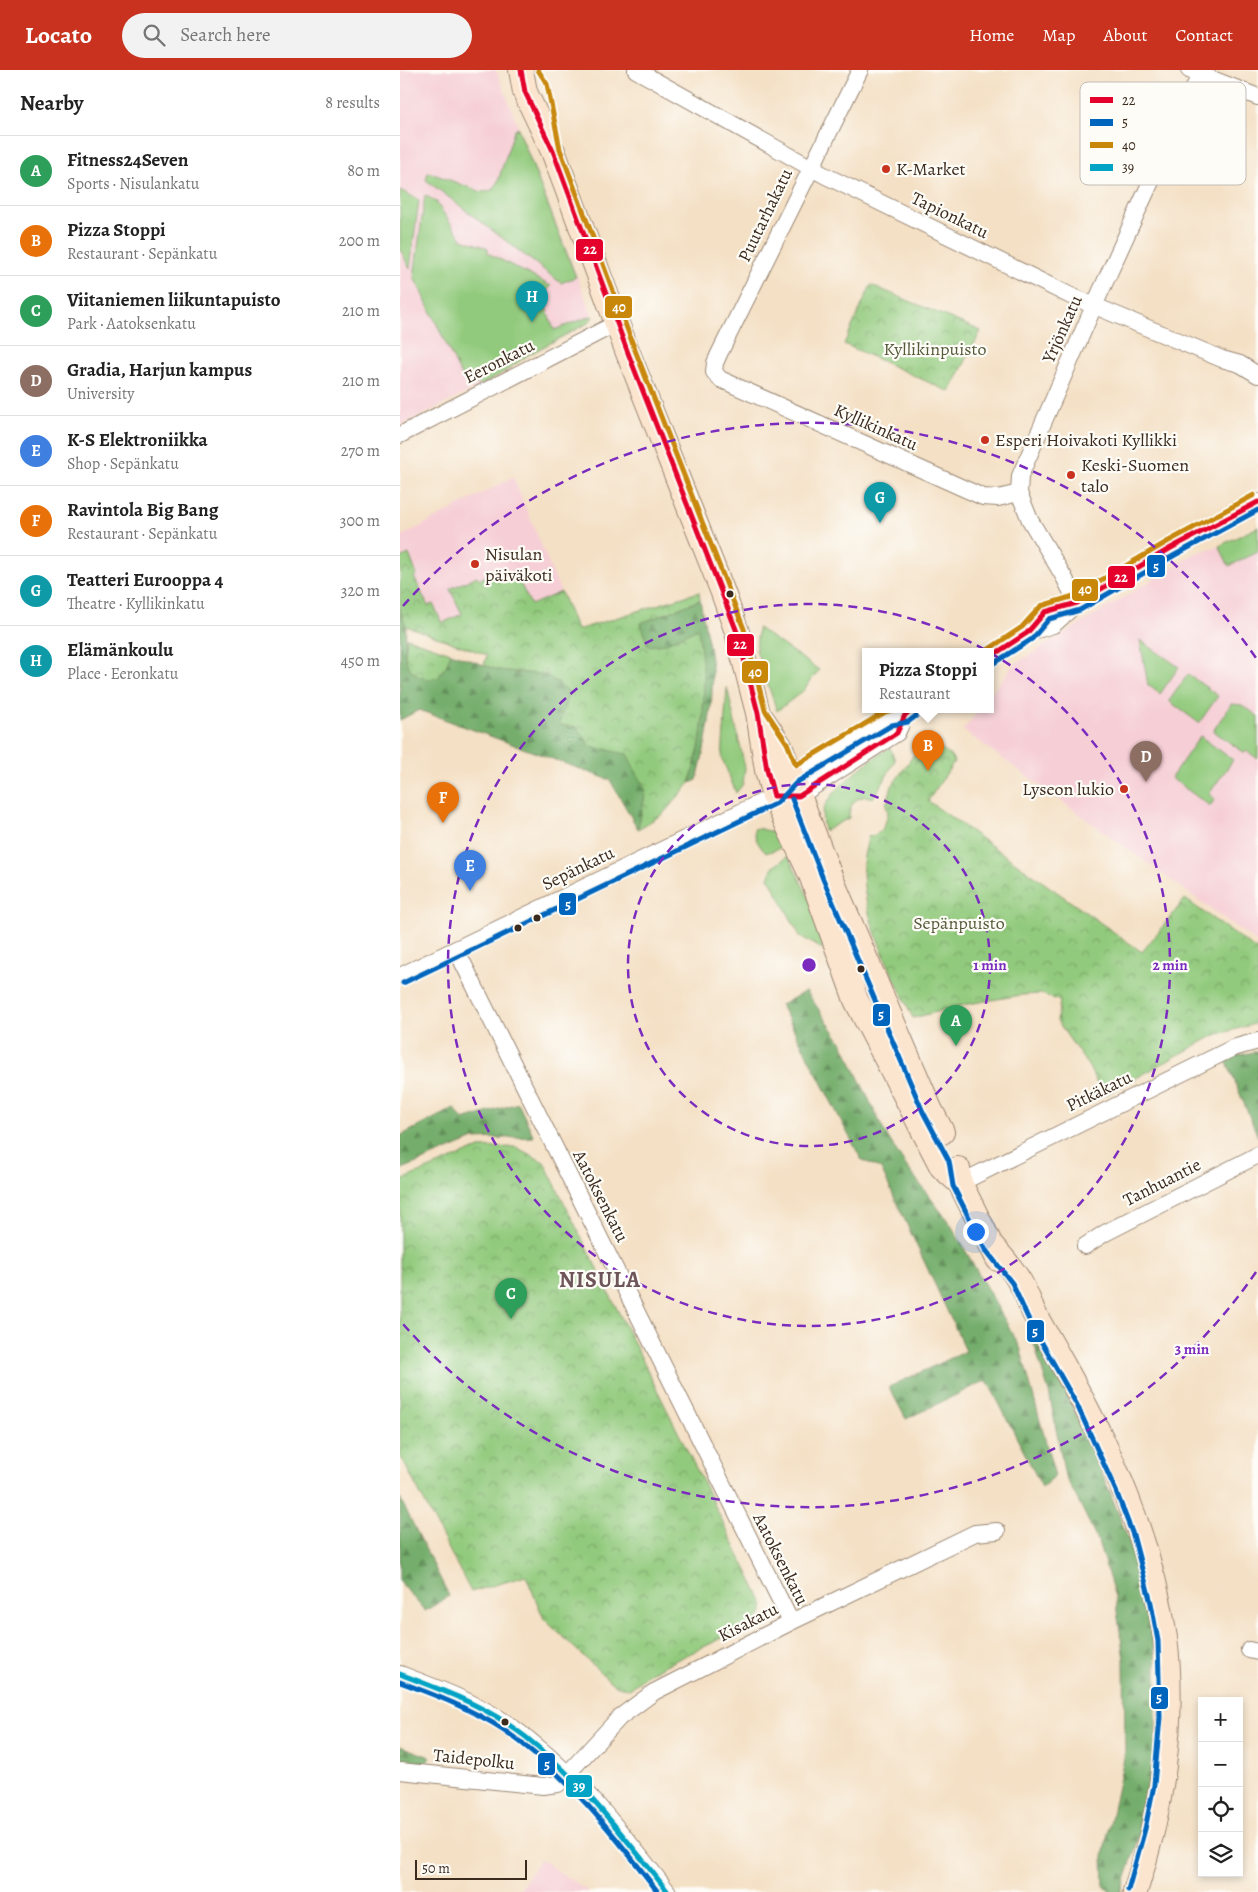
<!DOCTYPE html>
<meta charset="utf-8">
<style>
body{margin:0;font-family:Alegreya,serif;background:#f2f2f2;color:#222}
.controls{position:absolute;right:15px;bottom:15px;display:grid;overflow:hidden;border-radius:0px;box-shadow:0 2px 8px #0003}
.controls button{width:45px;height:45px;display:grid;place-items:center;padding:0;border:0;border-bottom:1px solid #e0e0e0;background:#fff;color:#222;font:25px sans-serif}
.scale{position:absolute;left:15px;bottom:12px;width:112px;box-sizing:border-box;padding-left:5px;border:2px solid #3b2a1e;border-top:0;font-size:14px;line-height:18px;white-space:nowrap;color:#3b2a1e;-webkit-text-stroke:4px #fdfcf7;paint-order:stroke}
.you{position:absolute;left:575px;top:1161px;width:18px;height:18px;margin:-12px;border:4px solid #fff;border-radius:50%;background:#1a73e8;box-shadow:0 0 0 8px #1a73e833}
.badge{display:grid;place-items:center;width:32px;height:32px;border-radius:50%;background:#c8321e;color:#fff;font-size:16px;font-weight:700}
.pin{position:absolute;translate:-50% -41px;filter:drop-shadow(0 1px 2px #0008)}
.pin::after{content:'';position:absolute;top:26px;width:18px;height:15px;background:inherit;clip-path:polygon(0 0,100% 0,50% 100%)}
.popup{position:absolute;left:462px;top:578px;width:132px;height:65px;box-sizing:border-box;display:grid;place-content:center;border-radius:0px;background:#fff;filter:drop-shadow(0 1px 4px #0005);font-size:16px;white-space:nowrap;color:#767676}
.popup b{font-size:19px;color:#222}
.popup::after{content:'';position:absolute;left:50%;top:100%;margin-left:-10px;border:10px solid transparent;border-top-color:#fff}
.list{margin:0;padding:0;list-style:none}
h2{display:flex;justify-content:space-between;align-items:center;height:65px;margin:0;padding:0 20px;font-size:21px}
h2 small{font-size:16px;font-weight:400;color:#767676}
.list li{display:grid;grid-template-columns:32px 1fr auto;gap:15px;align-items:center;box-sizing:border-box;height:70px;padding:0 20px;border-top:1px solid #e0e0e0}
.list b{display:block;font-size:19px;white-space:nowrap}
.list p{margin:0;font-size:16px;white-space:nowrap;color:#767676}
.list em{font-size:16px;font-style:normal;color:#767676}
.icon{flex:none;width:28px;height:28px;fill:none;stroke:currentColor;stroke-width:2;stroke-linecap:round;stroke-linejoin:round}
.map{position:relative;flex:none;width:858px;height:1822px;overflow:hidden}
header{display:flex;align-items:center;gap:30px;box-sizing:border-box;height:70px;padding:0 25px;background:#c8321e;color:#fff}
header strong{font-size:24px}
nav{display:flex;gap:28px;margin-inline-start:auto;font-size:18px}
.search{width:350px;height:45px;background:#f2f2f2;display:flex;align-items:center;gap:12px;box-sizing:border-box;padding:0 18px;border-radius:28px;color:#767676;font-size:19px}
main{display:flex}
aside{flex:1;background:#fff}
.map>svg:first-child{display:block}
.built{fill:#f6cfd6}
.grass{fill:#92ca7d;stroke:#667a4e}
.forest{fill:url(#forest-firs);stroke:#586c45}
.park{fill:url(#park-crowns);stroke:#667a4e}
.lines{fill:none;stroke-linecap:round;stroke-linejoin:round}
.street-casing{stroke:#988572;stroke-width:18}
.secondary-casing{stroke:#988572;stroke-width:26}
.street{stroke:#fff;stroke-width:16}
.secondary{stroke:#fce5cf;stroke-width:24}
.bus-1-casing{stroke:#fdfcf7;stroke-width:9}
.bus-2-casing{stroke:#fdfcf7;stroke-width:9}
.bus-3-casing{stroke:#fdfcf7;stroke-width:9}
.bus-4-casing{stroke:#fdfcf7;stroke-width:9}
.bus-1{stroke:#e4002b;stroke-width:5}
.bus-2{stroke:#0065bd;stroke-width:5}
.bus-3{stroke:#c88708;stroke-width:5}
.bus-4{stroke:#03a3c5;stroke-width:5}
.ring{fill:none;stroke:#7b2cbf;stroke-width:2.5;stroke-dasharray:9 6}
.poi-dot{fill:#c8321e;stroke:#fdfcf7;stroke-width:2}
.bus-dot{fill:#3b2a1e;stroke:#fdfcf7;stroke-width:2}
.labels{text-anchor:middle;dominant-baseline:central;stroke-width:4.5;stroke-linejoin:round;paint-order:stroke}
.poi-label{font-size:18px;fill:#3b2a1e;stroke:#fdfcf7;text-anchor:start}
.street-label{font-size:18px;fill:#3b2a1e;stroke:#fdfcf7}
.park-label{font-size:18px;fill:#555a3a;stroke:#fdfcf7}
.district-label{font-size:22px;font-weight:bold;letter-spacing:1px;fill:#6e555a;stroke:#fdfcf7}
.key{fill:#fdfcf7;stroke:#c3bdb6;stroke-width:1}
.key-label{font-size:14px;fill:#3b2a1e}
.centre{fill:#7b2cbf;stroke:#fdfcf7;stroke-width:2.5}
.ring-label{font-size:15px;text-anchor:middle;font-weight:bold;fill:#7b2cbf;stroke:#fdfcf7;stroke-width:4.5;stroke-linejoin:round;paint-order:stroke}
.line-badge{stroke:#fdfcf7;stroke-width:2}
.badge-label{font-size:14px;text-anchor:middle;font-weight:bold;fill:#fff}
</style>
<header>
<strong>Locato</strong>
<div class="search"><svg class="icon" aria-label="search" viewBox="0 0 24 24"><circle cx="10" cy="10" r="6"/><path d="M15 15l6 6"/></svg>Search here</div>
<nav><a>Home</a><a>Map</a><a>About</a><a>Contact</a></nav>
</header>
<main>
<aside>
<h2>Nearby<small>8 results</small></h2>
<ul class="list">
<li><span class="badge" style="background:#2e9e5b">A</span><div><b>Fitness24Seven</b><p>Sports · Nisulankatu</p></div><em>80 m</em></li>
<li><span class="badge" style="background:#e8710a">B</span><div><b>Pizza Stoppi</b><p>Restaurant · Sepänkatu</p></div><em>200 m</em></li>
<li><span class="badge" style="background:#2e9e5b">C</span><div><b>Viitaniemen liikuntapuisto</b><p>Park · Aatoksenkatu</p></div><em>210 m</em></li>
<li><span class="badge" style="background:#8d6e63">D</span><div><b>Gradia, Harjun kampus</b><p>University</p></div><em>210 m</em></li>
<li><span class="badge" style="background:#3f7fe0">E</span><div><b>K-S Elektroniikka</b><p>Shop · Sepänkatu</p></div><em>270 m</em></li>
<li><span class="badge" style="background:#e8710a">F</span><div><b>Ravintola Big Bang</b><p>Restaurant · Sepänkatu</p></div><em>300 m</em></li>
<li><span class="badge" style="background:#0f9aa8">G</span><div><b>Teatteri Eurooppa 4</b><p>Theatre · Kyllikinkatu</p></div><em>320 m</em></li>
<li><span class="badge" style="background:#0f9aa8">H</span><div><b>Elämänkoulu</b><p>Place · Eeronkatu</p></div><em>450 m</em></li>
</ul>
</aside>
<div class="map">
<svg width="858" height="1822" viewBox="0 0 858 1822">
<defs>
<pattern id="forest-firs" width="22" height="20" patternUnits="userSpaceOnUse" patternTransform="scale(1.25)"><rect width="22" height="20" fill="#75ae6c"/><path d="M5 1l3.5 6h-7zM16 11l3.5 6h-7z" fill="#618e58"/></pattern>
<pattern id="park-crowns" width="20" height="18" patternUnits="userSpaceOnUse" patternTransform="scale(1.25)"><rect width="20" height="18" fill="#92ca7d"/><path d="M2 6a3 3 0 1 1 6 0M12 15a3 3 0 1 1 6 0" fill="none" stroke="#78a466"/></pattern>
</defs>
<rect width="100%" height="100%" fill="#fdfcf7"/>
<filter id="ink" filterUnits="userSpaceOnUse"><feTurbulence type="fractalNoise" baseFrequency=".02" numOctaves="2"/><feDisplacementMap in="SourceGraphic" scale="10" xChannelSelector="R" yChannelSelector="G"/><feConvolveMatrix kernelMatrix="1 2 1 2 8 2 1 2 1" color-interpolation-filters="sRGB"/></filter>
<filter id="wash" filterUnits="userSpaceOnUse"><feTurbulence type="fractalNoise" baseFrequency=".0096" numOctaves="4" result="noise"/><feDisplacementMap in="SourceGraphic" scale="20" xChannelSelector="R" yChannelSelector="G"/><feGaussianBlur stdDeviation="1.12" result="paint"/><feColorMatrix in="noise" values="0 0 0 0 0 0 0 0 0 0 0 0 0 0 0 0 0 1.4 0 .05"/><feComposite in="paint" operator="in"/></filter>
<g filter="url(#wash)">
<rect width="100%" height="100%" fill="#f4e0c5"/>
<path class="built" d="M0 0H96L193 247 188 253 128 285 104 302 82 315 0 356Z
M113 407 172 549 6 556 0 539V467Z
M819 476 830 496 858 482V873L563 660 579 640H590L591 624 613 595 796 483Z
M140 1789 189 1822H118Z"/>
<path class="grass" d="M118 58 176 207 161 213 26 110 28 102 82 122 92 120 98 111 114 61Z
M0 120 19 130 10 199 0 179Z
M25 125 38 133 37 134 62 169 88 178V183L151 216 142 227 154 260 191 246 193 247 188 253 128 285 104 302 82 315 68 312 62 307 14 207Z
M858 457V482L829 496 819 476Z
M358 558 419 600 403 621 377 641 356 580Z
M740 570 779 597 760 624 748 615Z
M788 604 818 626 799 653 769 631Z
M327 617 345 698 343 714 336 723 322 688Z
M831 634 842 635 858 646V689L847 681 845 683 813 661Z
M800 666 833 690 809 724 815 729 810 736 771 708Z
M490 678 495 690 484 711 473 728C458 723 449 733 449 748L424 761C423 754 421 746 424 738 431 720 473 686 490 678Z
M357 758 373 762 383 777 366 783C360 777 354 768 354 759Z
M388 786 410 830 426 870 422 879 400 866 369 808 372 798Z"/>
<path class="forest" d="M300 530C304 553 310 576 312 599 314 637 306 673 297 710L290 713 300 673 303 647 298 559 265 574 247 576 241 553Z
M0 539 6 556 5 585 12 602 46 596 51 583 98 600 147 605 169 622 177 657 191 677 227 683 246 721 238 759 210 710 19 640 0 650Z
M406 921 442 973 484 1061 504 1093 551 1155 620 1277 655 1406 642 1417 587 1310 506 1349 489 1317 566 1281 481 1099 461 1089 381 935Z
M858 981V1067L825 988Z
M118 1033 134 1067 74 1069 0 1100V1066L54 1038 63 1050Z
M630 1261 665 1320 710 1422 731 1476 750 1536 756 1593V1659L753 1706 741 1762 721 1822H710L704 1816 703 1786 725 1684 724 1589 715 1527 698 1471 681 1436 665 1406 649 1322Z
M0 1428 49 1526 25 1541 0 1512Z
M0 1676 30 1687 23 1697 0 1694Z"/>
<path class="park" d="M471 215 581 261 550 322 444 274Z
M9 484 17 505 14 507 28 536 33 534 42 553 62 544 50 519 77 506 80 509 103 499 108 504 114 501 131 535 161 522 177 560 299 522 300 530 241 553 248 576 265 574 298 558 304 608 303 647 300 673 290 713 263 744 238 759 246 721 227 684 191 677 177 657 159 655 169 622 147 605 98 600 84 595 87 585 6 556 0 539V488Z
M7 568 51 583 46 596 38 608C22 612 7 603 5 585 5 580 7 573 7 568Z
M526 667 552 687 554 692 528 731 742 882 785 829 858 881V953L815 965 703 1026 689 997 657 951 660 931 641 924 621 925 568 934 513 948C492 902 464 853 463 802 462 790 466 778 468 767L475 765 482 760 486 751 488 742 486 735 492 716Z
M116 1077 144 1092 364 1535 362 1544 354 1553 249 1603 230 1619 214 1615 144 1549 126 1506 71 1522 0 1385V1112L11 1106 79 1078Z"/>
</g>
<g filter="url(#ink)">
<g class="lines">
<defs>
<path id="street" d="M236 0 424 105 671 226 822 289 840 294 858 305
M460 0 319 284 315 293 314 302 320 309 583 427 598 428 619 423
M789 0 858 27
M0 365 217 253
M677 533 664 507 630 450 619 423 620 406 694 236 802 0
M627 563 645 542 672 534
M590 587 627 563 653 555 677 533 771 478 858 432
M389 726H399L497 663 505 645 510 640
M56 879 391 1552
M0 906 374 726 392 706 489 648 505 645
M560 1113 833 978 858 971
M685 1176 705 1163 858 1085
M849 1580 858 1582
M0 1604C37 1618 75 1632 108 1654 175 1701 218 1758 268 1822
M0 1701 143 1716 158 1714 220 1647 254 1622 391 1552 575 1463 597 1461"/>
<path id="secondary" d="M121 0 125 22 153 81 228 283 322 520 337 562 358 643 367 700 374 726 411 805 456 930 542 1097 560 1113
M363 650 380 676 430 806 530 1039 542 1062
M558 1099 560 1113 598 1189
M592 1176C601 1186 611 1197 618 1209 625 1219 629 1232 634 1243 643 1260 653 1276 662 1293 710 1378 751 1470 765 1568 776 1651 761 1743 735 1822"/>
</defs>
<use href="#street" class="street-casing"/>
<use href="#secondary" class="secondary-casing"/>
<use href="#street" class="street"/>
<use href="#secondary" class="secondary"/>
<defs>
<path id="bus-1" d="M121 0 125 22 153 81 228 283 337 562 358 643 367 700 374 726
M590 587 627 563 645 542 677 533 771 478 858 432
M374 726H399L497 663 505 645 511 640"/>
<path id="bus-2" d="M594 593 632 569 649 549 680 540 775 485 858 440
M392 729 423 809 523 1042 549 1091 553 1116 585 1179 612 1213 628 1248 677 1335 716 1421 733 1465 751 1533 758 1571 760 1647 754 1715 745 1759 728 1820
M3 913 377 733 397 712 492 655 508 652 516 646
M0 1612C35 1625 72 1639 104 1660 166 1703 213 1763 258 1822"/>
<path id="bus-3" d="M138 0 147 14 160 79 235 280 344 559 365 640 387 673 396 695 485 642 492 640
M586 581 622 557 641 536 674 526 767 472 854 425"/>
<path id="bus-4" d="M0 1604C37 1618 75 1632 108 1654 172 1698 220 1761 268 1822"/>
</defs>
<use href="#bus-1" class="bus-1-casing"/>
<use href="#bus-2" class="bus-2-casing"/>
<use href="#bus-3" class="bus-3-casing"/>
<use href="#bus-4" class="bus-4-casing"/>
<use href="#bus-1" class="bus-1"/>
<use href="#bus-2" class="bus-2"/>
<use href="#bus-3" class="bus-3"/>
<use href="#bus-4" class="bus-4"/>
</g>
</g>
<g class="ring">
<circle cx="409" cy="895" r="181"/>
<circle cx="409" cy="895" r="361"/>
<path d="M856 1202A542 542 0 0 1 3 1254M3 536A542 542 0 0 1 856 588"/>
</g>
<g class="poi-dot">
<circle cx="486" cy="99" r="5"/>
<circle cx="585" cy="370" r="5"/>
<circle cx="671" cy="405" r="5"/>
<circle cx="75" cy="494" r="5"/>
<circle cx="724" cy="719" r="5"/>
</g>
<g class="bus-dot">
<circle cx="330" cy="524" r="4.5"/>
<circle cx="137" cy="848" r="4.5"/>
<circle cx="118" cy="858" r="4.5"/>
<circle cx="461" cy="899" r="4.5"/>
<circle cx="105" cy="1652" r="4.5"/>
</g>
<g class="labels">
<g class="poi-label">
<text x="496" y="99">K-Market</text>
<text x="595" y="370">Esperi Hoivakoti Kyllikki</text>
<text x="681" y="395">Keski-Suomen<tspan x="681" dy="21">talo</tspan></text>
<text x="85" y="484">Nisulan<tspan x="85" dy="21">päiväkoti</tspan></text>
<text x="714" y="719" text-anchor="end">Lyseon lukio</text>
</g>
<g class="street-label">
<text transform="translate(365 145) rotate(-64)">Puutarhakatu</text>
<text transform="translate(550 145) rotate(26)">Tapionkatu</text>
<text transform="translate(662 259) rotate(-66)">Yrjönkatu</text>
<text transform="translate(99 291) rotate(-27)">Eeronkatu</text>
<text transform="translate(476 357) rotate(24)">Kyllikinkatu</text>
<text transform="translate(178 798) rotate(-26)">Sepänkatu</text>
<text transform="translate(699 1021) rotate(-26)">Pitkäkatu</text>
<text transform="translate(762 1112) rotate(-27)">Tanhuantie</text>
<text transform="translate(201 1126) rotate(63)">Aatoksenkatu</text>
<text transform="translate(381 1489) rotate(63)">Aatoksenkatu</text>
<text transform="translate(348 1552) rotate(-27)">Kisakatu</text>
<text transform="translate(74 1689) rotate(6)">Taidepolku</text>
</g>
<g class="park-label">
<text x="535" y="279">Kyllikinpuisto</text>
<text x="559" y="853">Sepänpuisto</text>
</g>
<g class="district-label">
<text x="200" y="1210">NISULA</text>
</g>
</g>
<rect x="680" y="12" width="166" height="103" rx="8" class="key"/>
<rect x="690" y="27" width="23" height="6" fill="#e4002b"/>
<rect x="690" y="49" width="23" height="7" fill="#0065bd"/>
<rect x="690" y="72" width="23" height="6" fill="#c88708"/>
<rect x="690" y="94" width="23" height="7" fill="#03a3c5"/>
<g class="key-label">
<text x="722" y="35">22</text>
<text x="722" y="57">5</text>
<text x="722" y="80">40</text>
<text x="722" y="102">39</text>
</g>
<circle cx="409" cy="895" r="8" class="centre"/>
<g class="ring-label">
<text x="590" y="900">1 min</text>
<text x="770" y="900">2 min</text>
<text x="792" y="1284">3 min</text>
</g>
<g class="line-badge">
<rect x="175" y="168" width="29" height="24" rx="5" fill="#e4002b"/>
<rect x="204" y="225" width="29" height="24" rx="5" fill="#c88708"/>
<rect x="746" y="484" width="20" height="24" rx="5" fill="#0065bd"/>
<rect x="707" y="495" width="29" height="24" rx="5" fill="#e4002b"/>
<rect x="671" y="508" width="28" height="24" rx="5" fill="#c88708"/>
<rect x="326" y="563" width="29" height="24" rx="5" fill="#e4002b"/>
<rect x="341" y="590" width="28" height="24" rx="5" fill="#c88708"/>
<rect x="158" y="822" width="19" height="24" rx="5" fill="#0065bd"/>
<rect x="472" y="933" width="19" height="24" rx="5" fill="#0065bd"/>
<rect x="626" y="1249" width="19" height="24" rx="5" fill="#0065bd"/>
<rect x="750" y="1616" width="19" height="24" rx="5" fill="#0065bd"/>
<rect x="137" y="1682" width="19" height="24" rx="5" fill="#0065bd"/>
<rect x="165" y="1704" width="28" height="24" rx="5" fill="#03a3c5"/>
</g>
<g class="badge-label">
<text x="190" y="184">22</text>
<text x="219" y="242">40</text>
<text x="756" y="501">5</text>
<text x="721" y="512">22</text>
<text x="685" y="524">40</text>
<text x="340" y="579">22</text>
<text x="355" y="607">40</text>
<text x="168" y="839">5</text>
<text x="481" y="949">5</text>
<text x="635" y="1266">5</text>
<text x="759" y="1632">5</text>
<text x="147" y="1699">5</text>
<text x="179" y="1721">39</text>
</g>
</svg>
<div class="controls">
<button>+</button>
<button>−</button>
<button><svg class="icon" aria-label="locate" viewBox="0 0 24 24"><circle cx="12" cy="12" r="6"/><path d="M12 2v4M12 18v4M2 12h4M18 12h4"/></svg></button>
<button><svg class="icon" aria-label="layers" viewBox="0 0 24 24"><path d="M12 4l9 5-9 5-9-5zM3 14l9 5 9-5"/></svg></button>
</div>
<div class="scale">50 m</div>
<div class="you"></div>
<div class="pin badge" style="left:556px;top:976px;background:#2e9e5b">A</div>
<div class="pin badge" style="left:528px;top:701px;background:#e8710a">B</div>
<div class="popup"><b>Pizza Stoppi</b>Restaurant</div>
<div class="pin badge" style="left:111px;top:1249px;background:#2e9e5b">C</div>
<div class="pin badge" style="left:746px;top:712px;background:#8d6e63">D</div>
<div class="pin badge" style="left:70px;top:821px;background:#3f7fe0">E</div>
<div class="pin badge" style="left:43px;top:753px;background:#e8710a">F</div>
<div class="pin badge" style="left:480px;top:453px;background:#0f9aa8">G</div>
<div class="pin badge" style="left:132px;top:252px;background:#0f9aa8">H</div>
</div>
</main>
